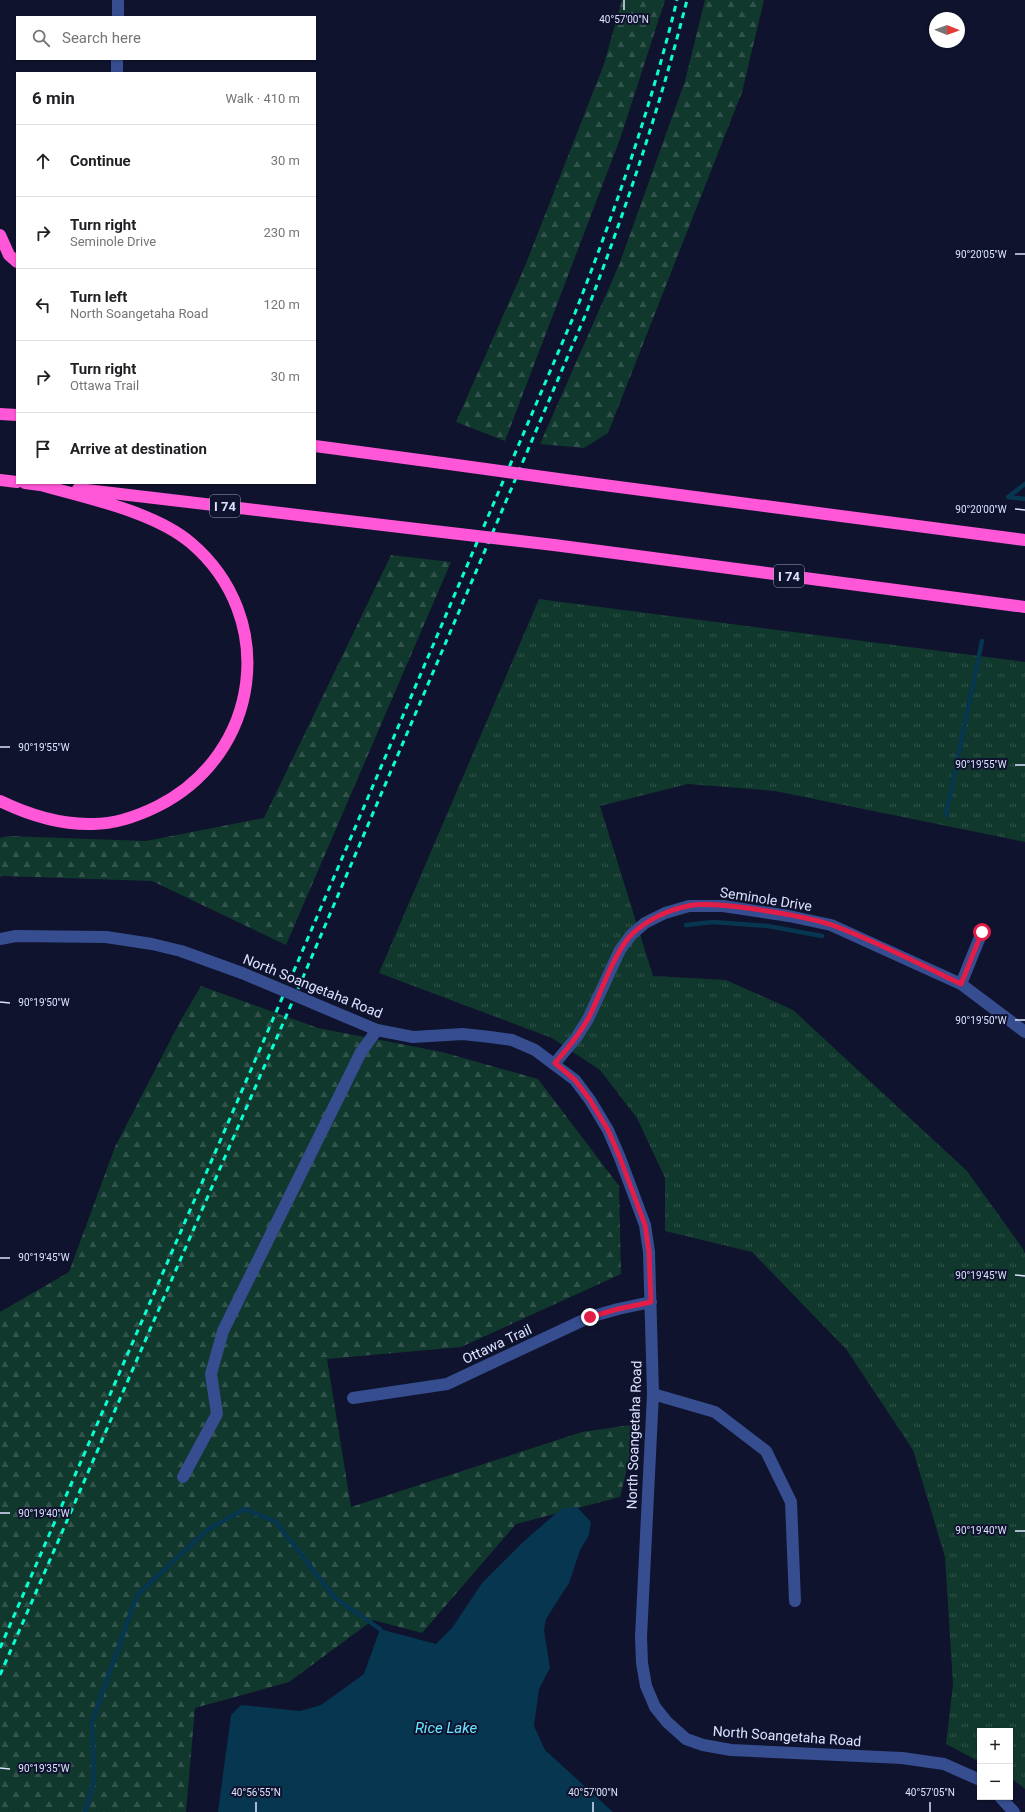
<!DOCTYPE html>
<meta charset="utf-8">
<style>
body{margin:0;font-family:Roboto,sans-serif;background:#f6f6f6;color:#202124}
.controls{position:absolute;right:12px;bottom:12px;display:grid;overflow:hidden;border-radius:0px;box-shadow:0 1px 3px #0004}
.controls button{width:36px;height:36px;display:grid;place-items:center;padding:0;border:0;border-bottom:1px solid #e0e0e0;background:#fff;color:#202124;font:20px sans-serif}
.compass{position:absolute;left:929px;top:12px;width:36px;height:36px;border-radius:50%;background:#fff;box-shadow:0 1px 3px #0004;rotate:91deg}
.stop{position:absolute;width:12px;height:12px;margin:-9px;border:3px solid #e11d48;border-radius:50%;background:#fff}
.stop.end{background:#e11d48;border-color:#fff;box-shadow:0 1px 4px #0008}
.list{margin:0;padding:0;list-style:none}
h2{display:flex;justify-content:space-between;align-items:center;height:52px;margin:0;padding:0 16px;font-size:17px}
h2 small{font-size:13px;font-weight:400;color:#757577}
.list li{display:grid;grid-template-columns:26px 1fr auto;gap:12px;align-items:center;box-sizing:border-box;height:72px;padding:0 16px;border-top:1px solid #e0e0e0}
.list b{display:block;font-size:15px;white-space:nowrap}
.list p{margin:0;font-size:13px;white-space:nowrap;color:#757577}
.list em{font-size:13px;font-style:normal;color:#757577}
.icon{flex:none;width:22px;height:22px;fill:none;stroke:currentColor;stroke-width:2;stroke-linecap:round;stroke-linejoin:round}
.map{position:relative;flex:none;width:1025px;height:1812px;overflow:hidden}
.search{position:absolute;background:#fff;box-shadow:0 1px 3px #0004;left:16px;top:16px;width:300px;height:44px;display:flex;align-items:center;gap:10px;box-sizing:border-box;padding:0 14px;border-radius:0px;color:#757577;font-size:15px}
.panel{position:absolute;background:#fff;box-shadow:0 1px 3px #0004;left:16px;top:72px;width:300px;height:412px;border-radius:0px}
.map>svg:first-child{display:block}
.grass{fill:url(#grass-tufts)}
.forest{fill:url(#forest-firs)}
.water{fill:#063650}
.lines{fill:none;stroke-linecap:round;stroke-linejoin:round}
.stream{stroke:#063650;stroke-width:4.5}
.minor{stroke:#364d90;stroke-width:12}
.highway{stroke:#ff57d7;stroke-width:12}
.rail{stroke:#08ffd1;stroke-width:3;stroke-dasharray:6 5;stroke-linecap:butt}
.minor-bridge{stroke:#364d90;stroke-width:12}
.highway-bridge{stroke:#ff57d7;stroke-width:12}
.route{stroke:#e11d48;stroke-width:5}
.ticks{fill:none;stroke:#dce2ff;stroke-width:1.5}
.labels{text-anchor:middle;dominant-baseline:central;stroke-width:4;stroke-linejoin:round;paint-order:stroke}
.shield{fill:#0f132d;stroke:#9ea4c0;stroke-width:1}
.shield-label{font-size:13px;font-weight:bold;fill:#dce2ff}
.street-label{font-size:14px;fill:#dce2ff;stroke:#0f132d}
.water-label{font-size:15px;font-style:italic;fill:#6ae5ff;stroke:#0f132d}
.ticks-label{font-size:10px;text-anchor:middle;fill:#dce2ff;stroke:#0f132d;stroke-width:4;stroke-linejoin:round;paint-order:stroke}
</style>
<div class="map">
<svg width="1025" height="1812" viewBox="0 0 1025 1812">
<defs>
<pattern id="grass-tufts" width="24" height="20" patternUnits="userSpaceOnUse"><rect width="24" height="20" fill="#11382c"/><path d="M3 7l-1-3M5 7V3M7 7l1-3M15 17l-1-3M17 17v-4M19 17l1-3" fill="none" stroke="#33544c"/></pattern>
<pattern id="forest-firs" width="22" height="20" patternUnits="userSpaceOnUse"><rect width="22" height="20" fill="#11382c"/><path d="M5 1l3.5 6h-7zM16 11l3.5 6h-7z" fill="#33544c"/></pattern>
</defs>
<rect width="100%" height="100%" fill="#0f132d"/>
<path class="grass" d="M539 599 1025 662V842L775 791 688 784 600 806 653 976 726 980 793 1010 967 1171 1023 1249 1025 1254V1789L1010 1777V1731H980V1762L946 1744 953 1684 945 1557 913 1450 846 1349 752 1252 665 1231V1178L637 1118 600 1070 552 1038 379 973Z"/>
<path class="forest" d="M622 0H665L620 139 505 441 456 422 525 266 604 64Z
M705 0H764L742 92 608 433 584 448 540 444 619 265 685 81Z
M391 555 451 562 286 945 152 881 3 876 0 877V838L8 836 146 841 264 818Z
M201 986 318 1028 442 1052 538 1079 619 1186 621 1274 461 1347 327 1359 351 1507 582 1432 638 1424 620 1497 516 1524 422 1633 373 1620 289 1682 195 1708 186 1812H0V1312L69 1272 115 1147 181 1020Z"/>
<path class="water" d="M577 1507 591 1522 589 1535 580 1550 569 1583 546 1619 544 1630 550 1668 539 1689 534 1726 545 1750 613 1812H218L231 1715 241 1705 300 1711 321 1705 364 1674 380 1629 436 1644 452 1628 482 1583 523 1542 561 1509Z"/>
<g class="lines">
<path class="stream" d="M1008 497 1025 484
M1008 497 1025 499
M946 815 982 641
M686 925 713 922 768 926 822 936
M85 1812 94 1782 92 1722 137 1595 207 1530 245 1509 276 1522 335 1598 380 1629"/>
<path class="minor" d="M118 17V0
M117 73V59
M0 939 16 936 106 937 152 944 181 951 242 973
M961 984 982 932
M346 1017 377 1030 413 1037 463 1034 490 1037 512 1040 535 1050 575 1080 590 1100 608 1130 620 1158 645 1225 649 1252 653 1394 641 1637 642 1663 646 1686 655 1707 667 1722 686 1739 703 1745 731 1750 902 1758 944 1764 980 1780
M555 1063 576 1038 588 1019 620 950 631 935 645 923 665 913 689 906H723L789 916 831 925 961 984 1025 1032
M653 1394 715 1412 766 1451 791 1502 795 1601
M353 1398 447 1384 590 1317 618 1309 651 1302
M183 1477 217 1414 211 1374 223 1331 361 1052 377 1030
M1000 1797 1014 1812"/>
<path class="highway" d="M0 235 9 255 17 262
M0 414 17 415
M315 446 442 463
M0 480 17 482
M573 481 1025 540
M25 483 48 486
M78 489 425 530
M554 545 1025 607
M0 801C29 815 60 825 93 824 115 824 138 816 158 806 261 754 279 618 191 543 155 512 87 498 41 485"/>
<path class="rail" d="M0 1648 293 973 575 313C615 211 651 107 677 0
M0 1675 304 975 585 316C625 212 660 107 687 0"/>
<path class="minor-bridge" d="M242 973 346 1017"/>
<path class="highway-bridge" d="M442 463 573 481
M425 530 554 545"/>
</g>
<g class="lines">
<path class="route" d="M590 1317 618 1309 651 1302 649 1252 645 1225 620 1158 608 1130 590 1100 575 1080 555 1063C567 1049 580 1034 589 1017 601 993 614 952 632 934 647 920 668 910 688 906 714 900 805 916 832 925 876 941 919 964 961 984L982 932"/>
</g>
<path class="ticks" d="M624 10V0M1015 254H1025M1015 509 1025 510M0 747H10M1015 765H1025M0 1002 10 1003M1015 1020H1025M0 1258H10M1015 1275 1025 1276M0 1513H10M1015 1531H1025M0 1768 10 1769M256 1812V1802M593 1812V1802M930 1812V1802"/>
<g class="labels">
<g class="shield">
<rect x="210" y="495" width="30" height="22" rx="3"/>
<rect x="774" y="565" width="30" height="22" rx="3"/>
</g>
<g class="shield-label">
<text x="225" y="506">I 74</text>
<text x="789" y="576">I 74</text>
</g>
<g class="street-label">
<text transform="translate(766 899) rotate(9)">Seminole Drive</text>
<text transform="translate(313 986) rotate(22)">North Soangetaha Road</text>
<text transform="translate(497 1344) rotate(-25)">Ottawa Trail</text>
<text transform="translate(634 1435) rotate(-88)">North Soangetaha Road</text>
<text transform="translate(787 1736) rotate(4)">North Soangetaha Road</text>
</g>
<g class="water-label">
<text x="446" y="1728">Rice Lake</text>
</g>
</g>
<g class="ticks-label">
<text x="624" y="23">40°57'00"N</text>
<text x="981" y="258">90°20'05"W</text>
<text x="981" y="513">90°20'00"W</text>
<text x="44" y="751">90°19'55"W</text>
<text x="981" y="768">90°19'55"W</text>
<text x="44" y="1006">90°19'50"W</text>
<text x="981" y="1024">90°19'50"W</text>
<text x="44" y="1261">90°19'45"W</text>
<text x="981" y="1279">90°19'45"W</text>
<text x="44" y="1517">90°19'40"W</text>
<text x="981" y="1534">90°19'40"W</text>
<text x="44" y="1772">90°19'35"W</text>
<text x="256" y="1796">40°56'55"N</text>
<text x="593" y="1796">40°57'00"N</text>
<text x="930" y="1796">40°57'05"N</text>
</g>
</svg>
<div class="controls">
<button>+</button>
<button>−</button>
</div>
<svg class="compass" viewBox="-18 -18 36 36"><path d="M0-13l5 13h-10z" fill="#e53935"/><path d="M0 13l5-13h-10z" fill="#757577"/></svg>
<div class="stop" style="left:982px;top:932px"></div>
<div class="stop end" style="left:590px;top:1317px"></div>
<div class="search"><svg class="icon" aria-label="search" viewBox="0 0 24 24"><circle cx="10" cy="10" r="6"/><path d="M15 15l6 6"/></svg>Search here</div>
<section class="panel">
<h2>6 min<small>Walk · 410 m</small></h2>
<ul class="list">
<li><svg class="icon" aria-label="ahead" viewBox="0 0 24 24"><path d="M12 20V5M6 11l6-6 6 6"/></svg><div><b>Continue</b></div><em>30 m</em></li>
<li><svg class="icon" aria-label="right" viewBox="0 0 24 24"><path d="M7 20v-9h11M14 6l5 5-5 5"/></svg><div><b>Turn right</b><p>Seminole Drive</p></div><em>230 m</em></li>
<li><svg class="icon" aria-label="left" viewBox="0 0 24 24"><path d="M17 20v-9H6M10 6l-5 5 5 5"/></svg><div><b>Turn left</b><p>North Soangetaha Road</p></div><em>120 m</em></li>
<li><svg class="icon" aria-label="right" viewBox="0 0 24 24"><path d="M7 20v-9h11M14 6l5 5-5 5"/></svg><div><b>Turn right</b><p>Ottawa Trail</p></div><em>30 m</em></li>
<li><svg class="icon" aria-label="arrive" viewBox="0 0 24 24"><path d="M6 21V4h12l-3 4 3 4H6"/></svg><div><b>Arrive at destination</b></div></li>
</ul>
</section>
</div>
